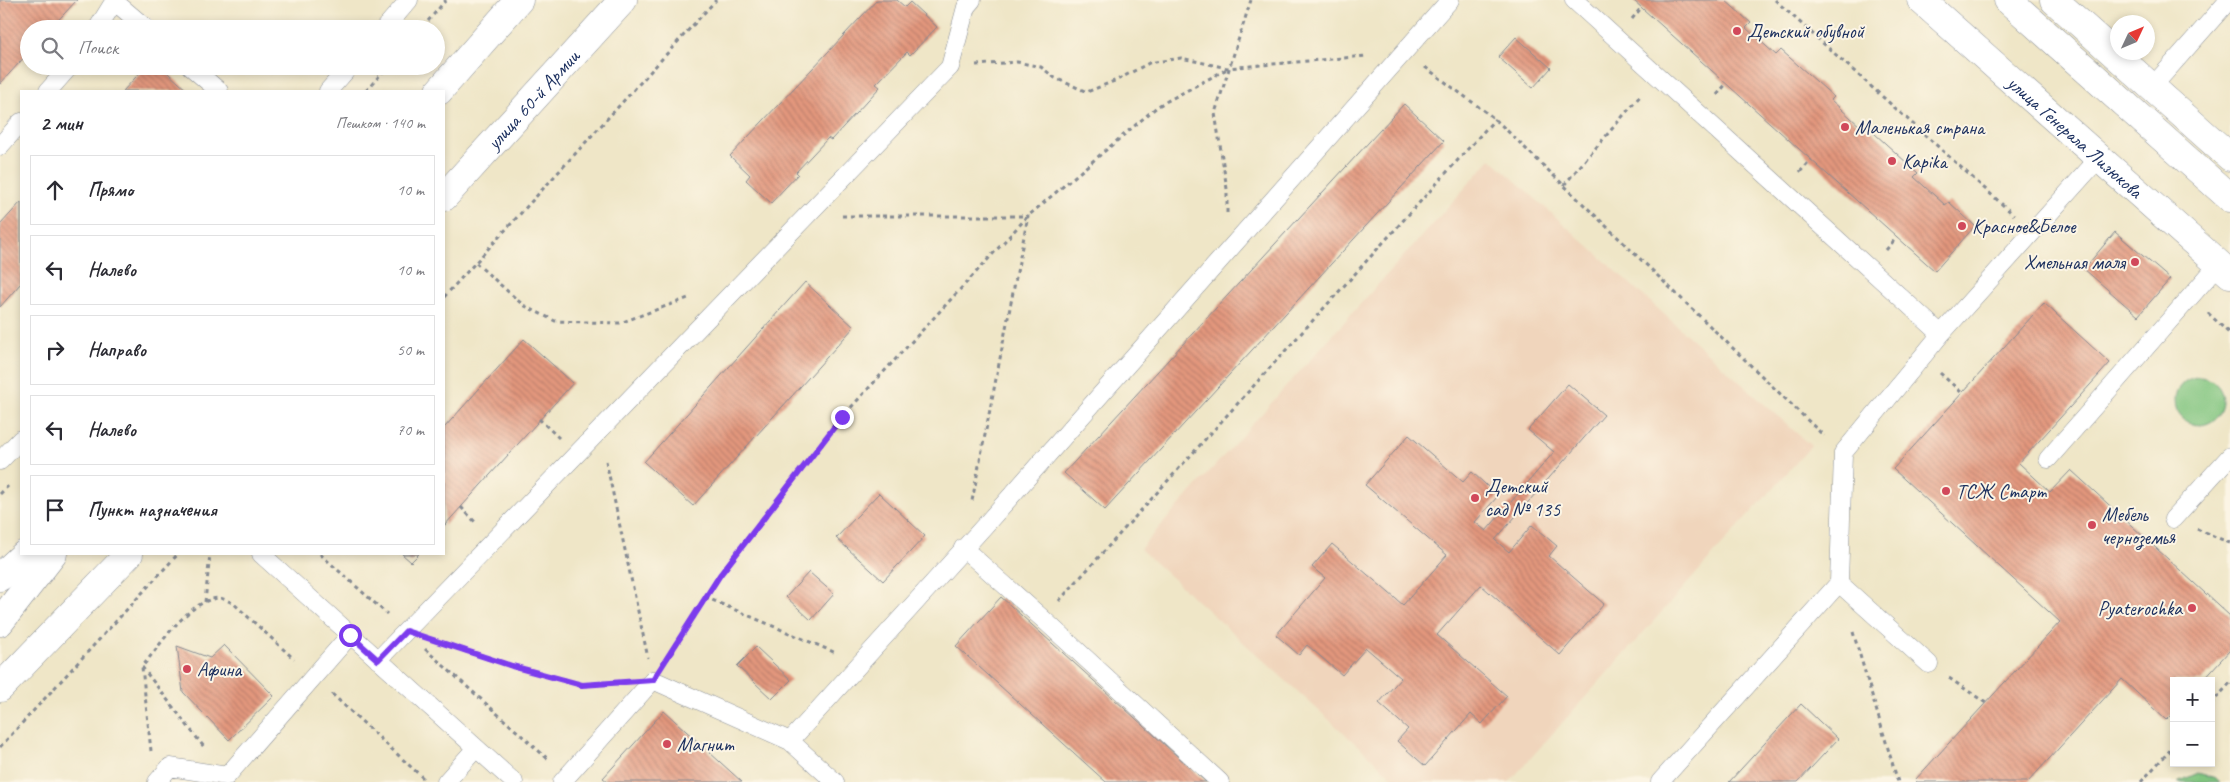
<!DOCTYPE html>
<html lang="ru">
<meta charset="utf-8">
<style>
body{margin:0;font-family:Caveat,sans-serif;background:#f7f7f7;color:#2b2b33}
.controls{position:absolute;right:15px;bottom:15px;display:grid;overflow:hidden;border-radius:0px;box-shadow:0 2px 8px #0003}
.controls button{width:45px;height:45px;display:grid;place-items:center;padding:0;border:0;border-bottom:1px solid #e1e1e2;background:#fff;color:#2b2b33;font:25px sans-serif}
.compass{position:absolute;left:2110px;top:15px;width:45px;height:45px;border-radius:50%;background:#fff;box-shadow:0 2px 8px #0003;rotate:46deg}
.stop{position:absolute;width:15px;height:15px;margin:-11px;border:4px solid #7c3aed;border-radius:50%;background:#fff}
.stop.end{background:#7c3aed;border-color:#fff;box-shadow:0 1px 5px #0008}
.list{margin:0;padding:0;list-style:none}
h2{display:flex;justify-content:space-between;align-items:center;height:65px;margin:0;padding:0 20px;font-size:21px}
h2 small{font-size:16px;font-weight:400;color:#7c7c81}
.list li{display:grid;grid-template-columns:32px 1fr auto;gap:15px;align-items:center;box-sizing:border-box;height:70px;margin:0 10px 10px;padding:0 10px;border:1px solid #e1e1e2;border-radius:0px}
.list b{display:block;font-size:19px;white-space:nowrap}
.list em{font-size:16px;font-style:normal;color:#7c7c81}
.icon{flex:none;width:28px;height:28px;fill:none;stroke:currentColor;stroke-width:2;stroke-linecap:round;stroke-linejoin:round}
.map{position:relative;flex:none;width:2230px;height:782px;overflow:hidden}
.search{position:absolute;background:#fff;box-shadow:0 2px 8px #0003;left:20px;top:20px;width:425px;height:55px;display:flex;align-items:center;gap:12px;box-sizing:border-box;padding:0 18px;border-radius:28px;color:#7c7c81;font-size:19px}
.panel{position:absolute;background:#fff;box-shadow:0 2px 8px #0003;left:20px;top:90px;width:425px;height:465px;border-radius:0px}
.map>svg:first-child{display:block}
.built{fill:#f0d5bc}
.green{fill:#81c57f;stroke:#4e7a6e}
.building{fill:url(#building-back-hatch)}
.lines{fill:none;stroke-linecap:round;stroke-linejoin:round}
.service-casing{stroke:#858a92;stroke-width:19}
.minor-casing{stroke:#858a92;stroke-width:29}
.secondary-casing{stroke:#858a92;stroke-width:29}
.path{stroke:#858a92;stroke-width:3;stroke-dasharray:4 4;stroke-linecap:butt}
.service{stroke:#fff;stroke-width:18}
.minor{stroke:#fff;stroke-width:28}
.secondary{stroke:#fff;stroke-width:28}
.route{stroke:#7c3aed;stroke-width:6}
.poi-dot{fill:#d1495b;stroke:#fcf5e5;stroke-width:2}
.labels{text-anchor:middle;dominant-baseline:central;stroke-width:4;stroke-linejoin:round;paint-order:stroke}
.poi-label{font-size:20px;fill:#1b2f5e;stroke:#fcf5e5;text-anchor:start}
.street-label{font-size:20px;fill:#1b2f5e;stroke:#fcf5e5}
</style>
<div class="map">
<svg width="2230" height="782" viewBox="0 0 2230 782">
<defs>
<pattern id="building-back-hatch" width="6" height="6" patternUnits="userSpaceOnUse" patternTransform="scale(1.25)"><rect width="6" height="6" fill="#e3977d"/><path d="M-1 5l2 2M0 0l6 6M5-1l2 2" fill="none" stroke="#b77c6a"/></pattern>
</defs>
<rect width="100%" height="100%" fill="#fcf5e5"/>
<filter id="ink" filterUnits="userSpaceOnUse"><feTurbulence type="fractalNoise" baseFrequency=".02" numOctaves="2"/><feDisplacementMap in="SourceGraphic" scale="10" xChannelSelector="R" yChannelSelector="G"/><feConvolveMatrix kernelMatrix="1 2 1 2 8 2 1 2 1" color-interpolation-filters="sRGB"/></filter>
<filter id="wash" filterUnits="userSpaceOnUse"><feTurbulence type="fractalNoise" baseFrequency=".0096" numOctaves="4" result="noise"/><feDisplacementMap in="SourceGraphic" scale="20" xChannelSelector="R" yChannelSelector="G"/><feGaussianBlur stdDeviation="1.12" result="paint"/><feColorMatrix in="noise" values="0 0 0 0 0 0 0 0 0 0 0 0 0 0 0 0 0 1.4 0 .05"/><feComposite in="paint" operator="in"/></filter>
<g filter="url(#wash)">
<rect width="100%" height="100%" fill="#efe6c7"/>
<path class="built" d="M1491 159 1811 446 1509 782H1398L1140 549Z"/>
<path class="green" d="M2175 401a24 24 0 1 1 48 0a24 24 0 1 1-48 0Z
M2198 773 2216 778 2220 782H2178Z"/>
<g id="blocks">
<path class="building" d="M0 0H77L50 29H29V52L0 84Z
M877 0H897L905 7 910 2 937 27 910 55 907 52 876 84 880 87 831 140 828 138 796 172 798 174 771 203 746 180 750 175 730 156Z
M1633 0H1725L1751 23 1746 28 1776 55 1781 50 1834 97 1831 100 1861 127 1864 124 1918 173 1914 177 1945 205 1949 202 1975 226 1935 271Z
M1516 37 1551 68 1533 88 1498 57Z
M146 66H160L188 91H123Z
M1404 104 1444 141 1105 510 1064 473Z
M21 202V283L0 307V225Z
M2115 232 2170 279 2138 316 2084 269Z
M805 282 854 327 693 506 644 462Z
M2044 303 2110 363 2019 463 2050 492 2071 470 2230 616V650L2202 681H2174V712L2166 720 2122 679 2028 782H1917L1915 780 2060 622 1893 469Z
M524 339 573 383 444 526V428Z
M1568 384 1604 415 1495 540 1509 552 1532 525 1557 546 1549 556 1604 604 1560 655 1481 585 1437 635 1507 696 1482 724 1471 714 1425 766 1397 741 1408 729 1379 703 1401 678 1366 648 1342 675 1307 645 1299 655 1276 635 1325 578 1312 567 1332 544 1403 605 1447 555 1365 485 1409 435 1463 482 1472 472 1498 496 1475 522 1486 531 1554 452 1528 430Z
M879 493 925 536 883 581 836 538Z
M402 554H419L411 562Z
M809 572 834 594 811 620 786 597Z
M1001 597 1206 782H1106L956 646Z
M224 645 274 696 229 740 183 692 177 646 210 658Z
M756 647 791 680 772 699 737 666Z
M1801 704 1838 739 1798 782H1729Z
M664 711 742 782H608L603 778Z"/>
</g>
</g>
<g filter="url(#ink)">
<use href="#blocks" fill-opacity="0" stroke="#858a92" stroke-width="1"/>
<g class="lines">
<defs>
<path id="service" d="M1574 0 1941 334
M114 1 147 29
M97 29 115 0
M384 29 409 0
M190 66 219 91
M2152 87 2229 0
M48 91 70 66
M328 91 350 66
M0 146 21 122
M2048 459 2219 264
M0 461 21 439
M2173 519 2230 456
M963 548 1043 619 1220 782
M261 554 514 782
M1839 583 1929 664
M378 660 950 67 966 7 972 0
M790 741 988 522 1450 0
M157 782 170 767 227 776 350 635
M446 782 476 748
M562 782 653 680 790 741 835 782
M1660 782 1839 583 1843 453 1941 334 2100 157"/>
<g id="minor">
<path id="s1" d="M1921 0 2230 274"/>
</g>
<g id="secondary">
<path d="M2008 0 2230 198"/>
<path d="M2054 0 2230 157"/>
<path d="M439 91 519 0"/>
<path id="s2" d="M444 197 623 0"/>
<path d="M0 577 25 554"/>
<path d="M0 622 53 554"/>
<path d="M0 688 129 554"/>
</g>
</defs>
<use href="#service" class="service-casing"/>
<use href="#minor" class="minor-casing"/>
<use href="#secondary" class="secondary-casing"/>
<path class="path" d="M1775 0 2014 215
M1632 19 1641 8
M428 21 446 0
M976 65 1017 62 1041 67 1055 78 1087 92 1117 80 1149 63 1181 58 1227 68 1366 56
M1425 67 1495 119 1824 436
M366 91 388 66
M1717 95 1726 84
M1800 172 1811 159
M1564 185 1641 95
M1227 213V189L1215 113 1251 0
M842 216H1028L972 501
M1886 250 1897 237
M476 263 523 305 555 321 620 323 691 297
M444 297 716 0
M2208 313 2230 334
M1940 373 1962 393
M539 419 559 438
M606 461 648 658
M0 494 8 486
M461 507 476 523
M2197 529 2230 543
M2151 544 2157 537
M320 554 387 614
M705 597 836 653
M1059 601 1495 119
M205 602 210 554
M1853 632 1898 782
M433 640 512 666 582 685 615 683
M425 649 549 760
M667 659 720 575 842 417 1028 216 1158 106 1227 69
M142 667 204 747
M1949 678 1986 703
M332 694 423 778
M2211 704 2230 683
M0 747 178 554
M151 751 142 667C160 645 188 601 218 598 223 598 228 601 233 603L294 659
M2141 782 2174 746"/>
<use href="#service" class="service"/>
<use href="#minor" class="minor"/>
<use href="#secondary" class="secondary"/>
</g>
</g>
<g class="lines" filter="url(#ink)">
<path class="route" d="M350 635 378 660 406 631 512 666 582 685 653 680 720 575 842 417"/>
</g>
<g class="poi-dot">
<circle cx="1737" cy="31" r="5"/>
<circle cx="1845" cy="127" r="5"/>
<circle cx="1892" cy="161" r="5"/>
<circle cx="1962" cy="226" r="5"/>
<circle cx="2135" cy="262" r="5"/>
<circle cx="1946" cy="491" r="5"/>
<circle cx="1475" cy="498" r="5"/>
<circle cx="2092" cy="525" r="5"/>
<circle cx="2192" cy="608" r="5"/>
<circle cx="187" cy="669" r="5"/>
<circle cx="667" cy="744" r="5"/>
</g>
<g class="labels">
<g class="poi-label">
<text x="1747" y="31">Детский обувной</text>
<text x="1855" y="127">Маленькая страна</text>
<text x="1902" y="161">Kapika</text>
<text x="1972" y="226">Красное&amp;Белое</text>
<text x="2125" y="262" text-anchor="end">Хмельная маля</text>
<text x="1485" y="486">Детский<tspan x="1485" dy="23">сад № 135</tspan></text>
<text x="1956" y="491">ТСЖ Старт</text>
<text x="2102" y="514">Мебель<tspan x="2102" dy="23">черноземья</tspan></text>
<text x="2182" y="608" text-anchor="end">Pyaterochka</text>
<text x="197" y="669">Афина</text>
<text x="677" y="744">Магнит</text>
</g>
<g class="street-label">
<text stroke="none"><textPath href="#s2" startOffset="132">улица 60-й Армии</textPath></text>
<text stroke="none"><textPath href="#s1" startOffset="206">улица Генерала Лизюкова</textPath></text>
</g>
</g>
</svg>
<div class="controls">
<button>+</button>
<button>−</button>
</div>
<svg class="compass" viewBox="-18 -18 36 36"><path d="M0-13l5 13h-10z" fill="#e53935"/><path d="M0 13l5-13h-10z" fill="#7c7c81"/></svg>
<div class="stop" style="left:350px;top:635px"></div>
<div class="stop end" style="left:842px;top:417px"></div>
<div class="search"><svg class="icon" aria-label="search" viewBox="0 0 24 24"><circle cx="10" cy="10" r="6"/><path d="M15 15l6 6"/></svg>Поиск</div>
<section class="panel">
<h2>2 мин<small>Пешком · 140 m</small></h2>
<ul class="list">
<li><svg class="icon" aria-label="ahead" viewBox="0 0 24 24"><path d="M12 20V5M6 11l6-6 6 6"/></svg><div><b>Прямо</b></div><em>10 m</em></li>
<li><svg class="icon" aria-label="left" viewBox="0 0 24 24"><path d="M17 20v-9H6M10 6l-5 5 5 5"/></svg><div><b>Налево</b></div><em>10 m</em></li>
<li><svg class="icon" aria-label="right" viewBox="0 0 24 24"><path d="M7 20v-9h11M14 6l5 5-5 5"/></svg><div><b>Направо</b></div><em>50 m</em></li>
<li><svg class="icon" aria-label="left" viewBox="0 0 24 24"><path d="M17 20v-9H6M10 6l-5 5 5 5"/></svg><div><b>Налево</b></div><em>70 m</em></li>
<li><svg class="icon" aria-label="arrive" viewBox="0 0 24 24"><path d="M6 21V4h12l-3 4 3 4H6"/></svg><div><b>Пункт назначения</b></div></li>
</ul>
</section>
</div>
